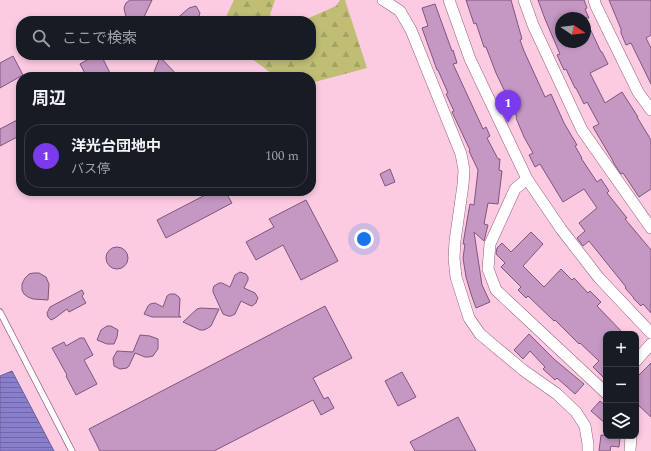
<!DOCTYPE html>
<html lang="ja">
<meta charset="utf-8">
<style>
body{margin:0;font-family:Spectral,"Noto Sans JP",serif;background:#20242c;color:#f1f3f6}
.controls{position:absolute;right:12px;bottom:12px;display:grid;overflow:hidden;border-radius:8px;box-shadow:0 2px 6px #0003}
.controls button{width:36px;height:36px;display:grid;place-items:center;padding:0;border:0;border-bottom:1px solid #363941;background:#171b24;color:#f1f3f6;font:20px sans-serif}
.compass{position:absolute;left:555px;top:12px;width:36px;height:36px;border-radius:50%;background:#171b24;box-shadow:0 2px 6px #0003;rotate:103deg}
.you{position:absolute;left:364px;top:239px;width:14px;height:14px;margin:-10px;border:3px solid #fff;border-radius:50%;background:#1a73e8;box-shadow:0 0 0 6px #1a73e833}
.badge{display:grid;place-items:center;width:26px;height:26px;border-radius:50%;background:#7c3aed;color:#fff;font-size:13px;font-weight:700}
.pin{position:absolute;translate:-50% -33px;filter:drop-shadow(0 1px 2px #0008)}
.pin::after{content:'';position:absolute;top:21px;width:14px;height:12px;background:inherit;clip-path:polygon(0 0,100% 0,50% 100%)}
.list{margin:0;padding:0;list-style:none}
h2{display:flex;justify-content:space-between;align-items:center;height:52px;margin:0;padding:0 16px;font-size:17px}
h2 small{font-size:13px;font-weight:400;color:#9ea1a6}
.list li{display:grid;grid-template-columns:26px 1fr auto;gap:12px;align-items:center;box-sizing:border-box;height:64px;margin:0 8px 8px;padding:0 8px;border:1px solid #363941;border-radius:16px}
.list b{display:block;font-size:15px;white-space:nowrap}
.list p{margin:0;font-size:13px;white-space:nowrap;color:#9ea1a6}
.list em{font-size:13px;font-style:normal;color:#9ea1a6}
.icon{flex:none;width:22px;height:22px;fill:none;stroke:currentColor;stroke-width:2;stroke-linecap:round;stroke-linejoin:round}
.map{position:relative;flex:none;width:651px;height:451px;overflow:hidden}
.search{position:absolute;background:#171b24;box-shadow:0 2px 6px #0003;left:16px;top:16px;width:300px;height:44px;display:flex;align-items:center;gap:10px;box-sizing:border-box;padding:0 14px;border-radius:16px;color:#9ea1a6;font-size:15px}
.panel{position:absolute;background:#171b24;box-shadow:0 2px 6px #0003;left:16px;top:72px;width:300px;height:124px;border-radius:16px}
.map>svg:first-child{display:block}
.forest{fill:url(#forest-firs)}
.water{fill:url(#water-rules);stroke:#6b5e98}
.building{fill:#c598c3;stroke:#7f567e;fill-rule:evenodd}
.lines{fill:none;stroke-linecap:round;stroke-linejoin:round}
.lane-casing{stroke:#96607c;stroke-width:7}
.street-casing{stroke:#96607c;stroke-width:12}
.lane{stroke:#fff;stroke-width:5.5}
.street{stroke:#fff;stroke-width:11}
</style>
<div class="map">
<svg width="651" height="451" viewBox="0 0 651 451">
<defs>
<pattern id="forest-firs" width="22" height="20" patternUnits="userSpaceOnUse"><rect width="22" height="20" fill="#bfbe74"/><path d="M5 1l3.5 6h-7zM16 11l3.5 6h-7z" fill="#a4a264"/></pattern>
<pattern id="water-rules" width="6" height="5" patternUnits="userSpaceOnUse"><rect width="6" height="5" fill="#8980cd"/><path d="M0 2.5h6" fill="none" stroke="#7067a6"/></pattern>
</defs>
<rect width="100%" height="100%" fill="#fccbe2"/>
<path class="forest" d="M234 0H275L270 15 278 21H224Z
M340 0H345L367 68 311 83V77H276L247 55H311V21H302L336 6Z"/>
<path class="water" d="M12 371 54 451H0V376Z"/>
<path class="building" d="M130 0H152L144 17 141 19 137 21H133L129 19 126 16 125 13 124 8 126 3Z
M466 0H511L522 39 520 40 524 51 545 97 551 94 564 123 577 145 575 146 582 158H581L597 182 601 179 609 191 607 193 627 218 625 219 651 250V313L643 304 641 306 633 298H634L625 288 626 287 589 241 583 246 577 238 585 231 579 223 597 208 584 189 563 202 540 164 535 167 529 155 533 153 524 137 516 118 517 117 496 73 486 47H484L476 23 474 24Z
M538 0H584L587 8 585 9 589 18H585L601 52H602L608 64 590 73 605 103 622 92 638 117H637L651 140V189L639 197 623 173 621 174 613 162V161L593 127 599 124 587 102 584 104 576 88H575L566 69 564 70 557 55 560 54 545 19ZM561 18H585V42H561Z
M609 0H651V35L646 38 651 48V84L631 43 626 45 621 33V29Z
M435 4 452 51 453 50 457 63 453 64 483 129 486 127 490 136 487 138 498 159H500L499 170 502 171 498 204 488 203 484 224 488 225 484 241 474 232 482 285 490 302 476 308 471 294 466 277 463 258 465 244H463L469 209 470 204 474 205 478 170 469 151 470 150 452 112 454 111 446 94 448 93 438 70H437L422 28 428 26 422 8Z
M196 6 200 13 199 16 196 20 194 21H174L189 8Z
M96 55H101L112 77H87L80 64Z
M13 56 23 75 0 88V63Z
M160 57 179 77H152Z
M21 118V135L0 146V129Z
M390 169 395 182 385 186 380 174Z
M213 191H225L232 203 166 238 157 220Z
M306 200 338 261 301 280 283 245 256 260 246 242 274 227 269 219Z
M531 232 543 244 523 266 544 287 561 269 572 280 574 278 588 293 590 291 601 302 597 306 624 334H606V380L593 367 599 361 580 343 579 344 555 320 554 321 528 296 526 298 518 290 521 287 501 267 505 263 496 254 497 248 502 243 511 252Z
M106 258a11 11 0 1 1 22 0a11 11 0 1 1-22 0Z
M240 272 246 274 248 277V280L244 288 255 293 258 298 257 300 256 303 252 306 249 305 241 301 235 314 231 316H228L223 314 213 292V289L214 286 219 283H222L230 287 235 275Z
M33 273H39L46 277 49 284 48 300 33 299 28 297 24 294 22 290V284L25 278 29 274Z
M82 290 84 294 82 296 86 303 69 312 67 309 55 318 51 320 48 317 47 313 50 307Z
M170 294H175L179 297 180 299 179 316 181 317H152L144 314 148 306 150 304 155 303 163 307 167 296Z
M325 306 352 358 313 378 324 399 328 397 334 408 321 415 313 400 214 451H100L89 429Z
M201 308 219 309 211 326 208 328 204 330H200L183 322 197 309Z
M107 326H111L118 330 117 337 114 344H107L97 340 101 330Z
M529 334 555 360 584 384 575 394 557 378 555 380 543 369 545 367 530 351 523 359 514 350Z
M140 335 150 336 158 339V349L155 353 153 356 149 357H145L135 353 129 366 127 368 120 369 114 366 113 358 117 351 133 352Z
M80 338H84L93 355 84 360 97 384 76 395 66 376 67 375 52 348 64 342 66 346Z
M651 363V417L636 403V378Z
M402 372 416 397 398 406 385 381Z
M600 401 606 406V424L591 411Z
M458 417 476 451H415L410 442Z
M601 435 620 437 619 447 611 446 610 451H599Z"/>
<g class="lines">
<defs>
<path id="lane" d="M0 312 72 451"/>
<path id="street" d="M383 0 400 11 411 30 461 154 464 170 463 185 455 241 454 258 456 277 469 318 480 334 523 370 557 394 576 412 585 426 588 444V451
M449 0 470 59 527 179 561 229 599 278 651 333
M524 0 533 25 582 130 651 228
M594 0 596 6 638 92 651 110
M527 179 515 189 490 244 488 269 496 290 606 393
M636 361 651 344
M630 451 631 436"/>
</defs>
<use href="#lane" class="lane-casing"/>
<use href="#street" class="street-casing"/>
<use href="#lane" class="lane"/>
<use href="#street" class="street"/>
</g>
</svg>
<div class="controls">
<button>+</button>
<button>−</button>
<button><svg class="icon" aria-label="layers" viewBox="0 0 24 24"><path d="M12 4l9 5-9 5-9-5zM3 14l9 5 9-5"/></svg></button>
</div>
<svg class="compass" viewBox="-18 -18 36 36"><path d="M0-13l5 13h-10z" fill="#e53935"/><path d="M0 13l5-13h-10z" fill="#9ea1a6"/></svg>
<div class="you"></div>
<div class="pin badge" style="left:508px;top:123px">1</div>
<div class="search"><svg class="icon" aria-label="search" viewBox="0 0 24 24"><circle cx="10" cy="10" r="6"/><path d="M15 15l6 6"/></svg>ここで検索</div>
<section class="panel">
<h2>周辺<small></small></h2>
<ul class="list">
<li><span class="badge">1</span><div><b>洋光台団地中</b><p>バス停</p></div><em>100 m</em></li>
</ul>
</section>
</div>
